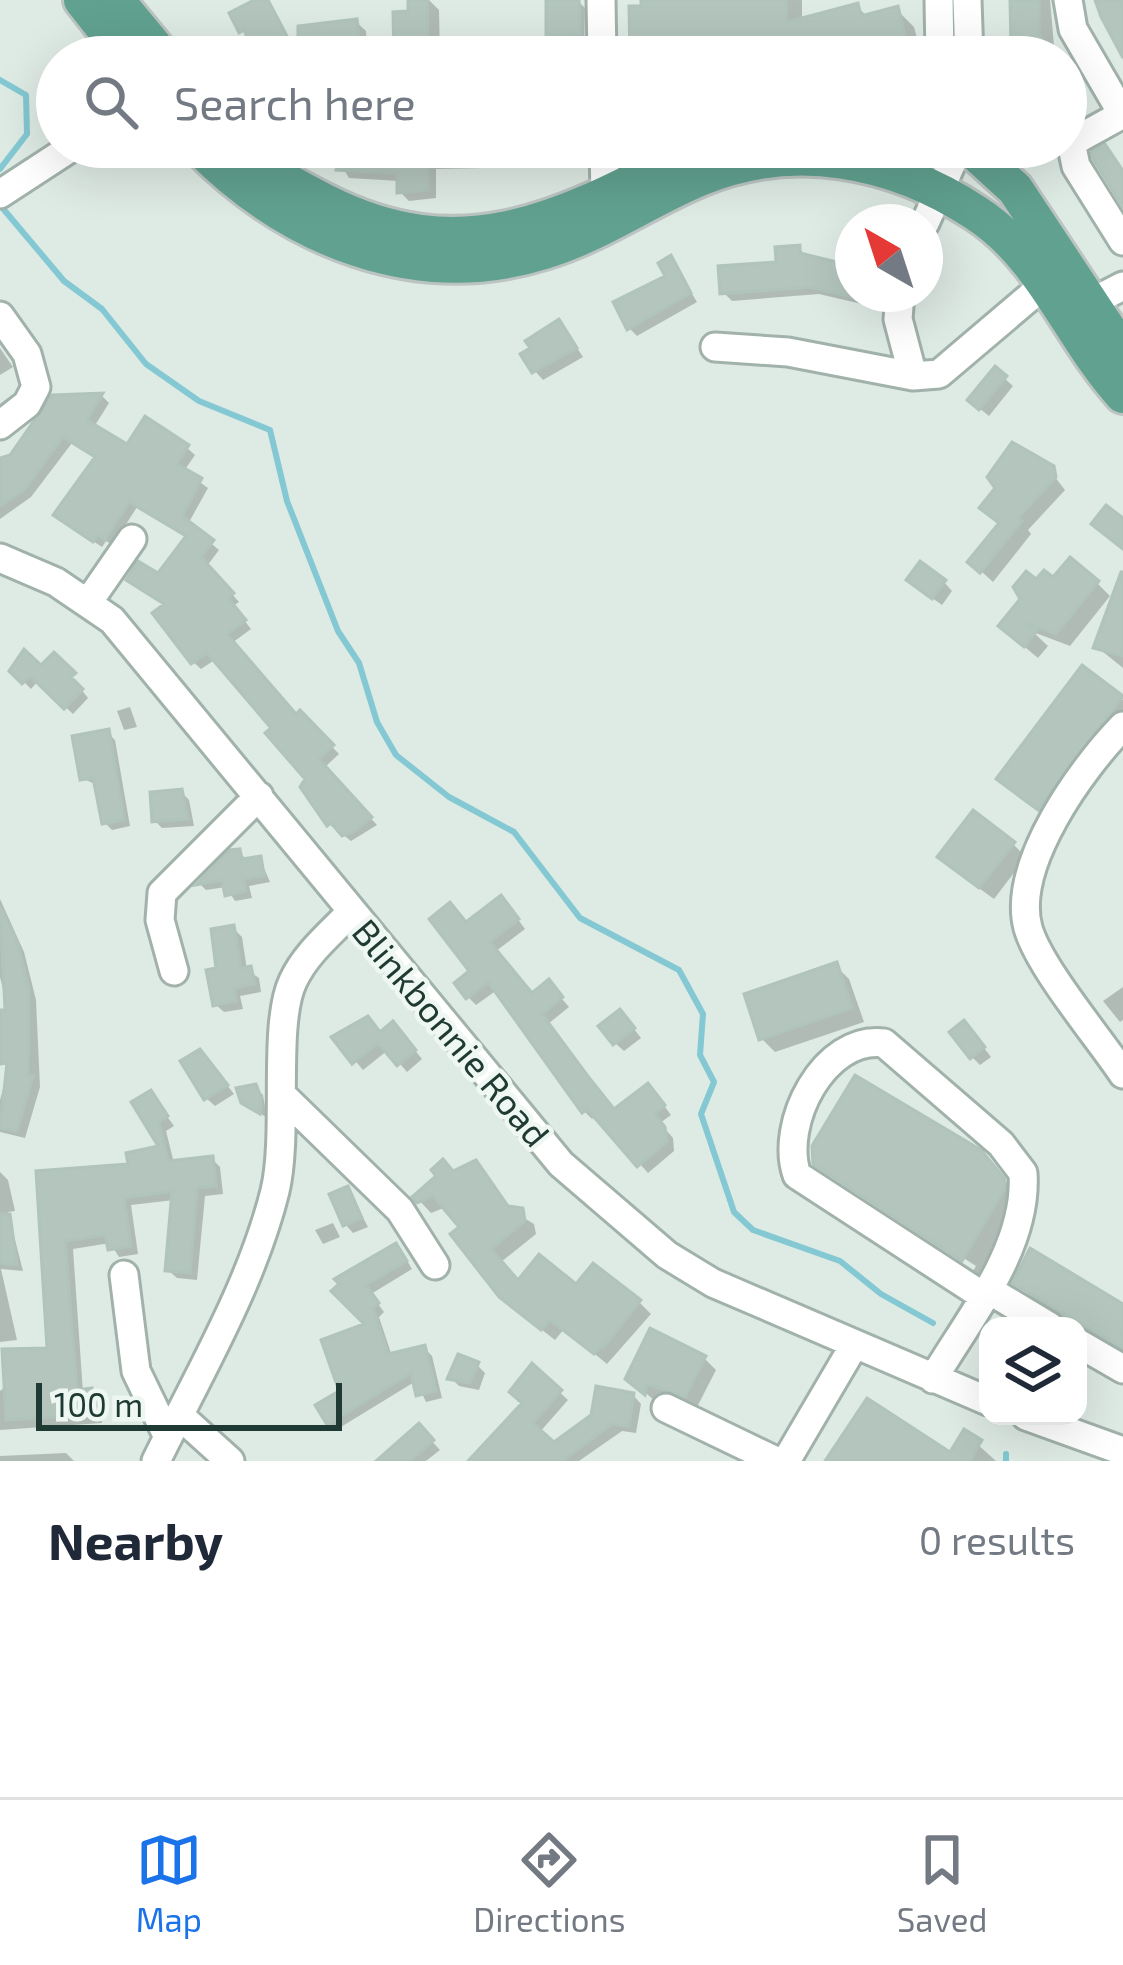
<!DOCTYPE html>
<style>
body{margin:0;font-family:"Exo 2",sans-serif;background:#f2f2f3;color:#1f2937}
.controls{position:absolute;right:36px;bottom:36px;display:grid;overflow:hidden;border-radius:24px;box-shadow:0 12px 48px #0002}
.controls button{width:108px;height:108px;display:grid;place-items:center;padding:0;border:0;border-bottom:3px solid #e0e1e3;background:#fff;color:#1f2937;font:60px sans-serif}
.compass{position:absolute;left:835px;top:204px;width:108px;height:108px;border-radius:50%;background:#fff;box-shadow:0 12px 48px #0002;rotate:321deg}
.scale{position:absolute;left:36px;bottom:30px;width:306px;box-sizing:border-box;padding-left:12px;border:6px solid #1f3a32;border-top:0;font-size:33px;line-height:42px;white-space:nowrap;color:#1f3a32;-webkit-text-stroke:9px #eef7f2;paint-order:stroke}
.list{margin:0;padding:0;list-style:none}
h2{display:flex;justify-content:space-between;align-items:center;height:156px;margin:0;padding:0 48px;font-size:51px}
h2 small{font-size:39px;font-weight:400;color:#747a83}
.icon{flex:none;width:66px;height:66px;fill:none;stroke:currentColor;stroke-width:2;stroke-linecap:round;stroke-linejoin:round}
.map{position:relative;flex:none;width:1123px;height:1461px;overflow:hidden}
.search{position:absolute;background:#fff;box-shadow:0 12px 48px #0002;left:36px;right:36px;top:36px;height:132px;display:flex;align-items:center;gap:30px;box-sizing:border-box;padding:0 42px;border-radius:66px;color:#747a83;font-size:45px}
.sheet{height:336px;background:#fff}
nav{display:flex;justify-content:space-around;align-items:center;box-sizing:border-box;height:168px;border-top:3px solid #e0e1e3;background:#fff;font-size:33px;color:#747a83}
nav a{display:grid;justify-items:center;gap:6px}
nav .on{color:#1a73e8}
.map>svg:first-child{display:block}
.shadow{fill:#0003}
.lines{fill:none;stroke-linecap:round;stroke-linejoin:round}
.stream{stroke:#83c8d2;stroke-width:6}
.building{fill:#b3c5bd;stroke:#b0c4bb;stroke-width:3}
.minor-casing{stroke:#a1b2ab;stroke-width:33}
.major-casing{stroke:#bcc4c2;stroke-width:42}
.minor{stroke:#fff;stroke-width:27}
.major{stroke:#61a18f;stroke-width:36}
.labels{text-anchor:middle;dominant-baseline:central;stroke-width:9;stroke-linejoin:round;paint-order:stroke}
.street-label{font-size:36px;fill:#1f3a32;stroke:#eef7f2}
</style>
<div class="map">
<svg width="1123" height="1461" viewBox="0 0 1123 1461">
<rect width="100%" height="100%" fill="#deeae4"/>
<path class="shadow" d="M411 0H429L439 10 440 57H397Z
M549 0H577L585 8 584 57H549Z
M644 0H802V21L857 7 868 17 897 10 914 27 922 57H633Z
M1013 0H1050L1055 57H1020Z
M356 22 366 31 367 50 357 51 358 57H311Z
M1066 78 1091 129 1066 138Z
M330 147H484V168L436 169V198L409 201 400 192V181L349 178Z
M799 248 808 258 853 269V294H869L866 305 819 294 732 301 723 292Z
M671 259 697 302 637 336 629 328 669 277Z
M566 331 583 357 543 380 535 371Z
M0 348 13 367 0 375Z
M995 370 1013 386 989 416 979 408Z
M102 396 109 403 94 427 128 449 187 448 195 455 184 471 208 488 188 524 219 550 207 566 239 602 233 606 251 629 232 643 296 718 300 714 339 754 324 768 377 825 351 841 329 824 276 728 216 659 201 669 193 662 167 605 130 580 158 577 188 537 137 507 113 545 106 541 102 547 64 522 97 459 72 443 31 497 0 519V473L54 398Z
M1044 463 1065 490 1028 530 1031 534 993 582 971 562Z
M944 582 952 591 942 605 918 588Z
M1097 583 1110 596 1070 646 1033 632 1048 646 1038 658 1015 639 1037 584Z
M1123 597V668L1097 647Z
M60 662 88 698 73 714 38 681 31 689 13 671Z
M1083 669 1123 700V737L1057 825 1000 778Z
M130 707 137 727 124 730 117 711Z
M108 733 115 740 130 826 112 830 105 823 97 785 82 778Z
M181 792 189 800 194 826 162 828 155 821Z
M1013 844 1026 857 994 899 954 870Z
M239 852 246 859H260L270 882 249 886 252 898 235 901 226 887 206 890 201 885Z
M0 899 24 952 36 1000 40 1087 25 1138 0 1132V1100L9 1068 0 1043V1013H9L0 977Z
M509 907 525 929 496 951 533 996 556 992 569 1007 548 1024 615 1112 656 1095 671 1115 660 1123 673 1138 674 1151 648 1173 596 1116 592 1119 584 1111 497 990 476 1005 468 997 473 972 467 925Z
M233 928 242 937 247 970 259 978 261 992 240 996 243 1009 224 1012 215 1004Z
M836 966 849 979 864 1022 775 1052 762 1039Z
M1123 987V1020L1120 1022 1103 1001Z
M628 1021 641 1038 624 1051 615 1043Z
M972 1032 991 1057 980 1065 972 1057Z
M401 1033 422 1059 407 1072 388 1050 363 1070 336 1038Z
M208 1061 234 1094 215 1106 206 1098Z
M255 1087 263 1095 267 1118 243 1101Z
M150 1093 174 1126 166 1131 174 1163 212 1159 220 1167 223 1194 205 1196 197 1280 177 1278 168 1270 174 1200 131 1205 138 1254 119 1257 110 1243 73 1249 83 1392 91 1391 100 1400 102 1423 0 1430V1391L50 1351 39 1174 132 1166 163 1148Z
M475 1163 511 1210 534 1224 536 1234 501 1262 519 1283 639 1302 651 1314 607 1364 564 1329 555 1340 515 1309 446 1207 431 1213 416 1197Z
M816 1163 998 1172 1022 1200 981 1276 973 1271 976 1266Z
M0 1172 8 1180 15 1211 8 1212 23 1271 1 1269 17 1340 0 1342Z
M348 1189 368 1227 353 1233 345 1224Z
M333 1223 340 1237 323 1244 315 1230Z
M403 1254 412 1269 371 1294 384 1312 379 1317 392 1356 424 1348 432 1356 442 1398 426 1402 416 1381 336 1430 329 1423 369 1325 335 1291Z
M1016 1282 1123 1307V1354L1034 1300Z
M704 1358 716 1370 697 1407 659 1393 657 1403 629 1378Z
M477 1365 485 1373 479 1390 459 1386 451 1378Z
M532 1367 568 1400 539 1433 554 1446 633 1395 641 1404 636 1433 622 1431 579 1461H473L526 1404Z
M419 1427 440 1450 426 1461H377Z
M965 1433 996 1461H834L950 1457Z
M66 1453 74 1461H0V1456Z"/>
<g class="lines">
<path class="stream" d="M0 80 26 95 27 134 0 169
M0 205 64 281 102 309 146 364 199 401 270 430 287 501 338 631 359 663 377 722 396 755 449 797 514 832 580 918 679 970 703 1014 700 1055 714 1082 701 1114 734 1212 753 1230 840 1261 881 1294 933 1323
M1006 1461V1454"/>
</g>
<path class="building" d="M254 0H268L298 57H255L244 30 239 33 229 13Z
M408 0H427L428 49H423V57H394L393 12 408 11Z
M546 0H579L580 34 546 35Z
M641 0H786L787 22 858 3 861 16 898 6 907 43 854 57H844L842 50 817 57H630L629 6H641Z
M1010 0H1039V33L1051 57H1017L1011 46Z
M1095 0H1123V58L1101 17Z
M357 19 360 42 350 43 351 57H298V26Z
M1105 144 1123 171V207L1093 159 1091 152Z
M340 147H428V190L397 193V173L336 170Z
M800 245V253L853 266V297L808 287 720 294 718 266 776 262 775 247Z
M671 255 691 293 627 330 613 302 665 276 658 263Z
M559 319 577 348 532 373 520 354 530 348 525 341Z
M995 366 1007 376 979 410 967 400Z
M103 393 87 420 127 444 145 416 189 445 177 464 202 478 182 516 214 540 201 557 234 593 228 598 246 620 227 634 296 714 300 710 334 745 319 759 372 817 355 831 342 836 331 823 327 826 300 787 305 779 265 733 271 728 207 653 191 664 152 613 164 604 126 580 138 561 158 573 186 536 129 502 105 540 98 535 93 542 53 515 95 457 63 437 24 490 0 506V458L10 455 52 395Z
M1012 442 1054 466 1056 477 1018 518 1022 521 980 573 967 562 999 523 979 508 995 488 987 477Z
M1106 505 1123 518V549L1091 524Z
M1070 557 1099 581 1056 634 1026 623 1037 631 1024 647 998 626 1020 599 1013 587 1026 571 1036 579 1044 570 1053 577Z
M920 561 946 580 932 599 906 580Z
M1121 572H1123V656L1093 648Z
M24 649 41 665 54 652 76 673 71 677 83 689 64 709 30 676 22 684 9 671Z
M1082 665 1123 696 1038 810 996 779Z
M109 729 124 820 102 824 93 778 80 780 72 736Z
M182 789 188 819 152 822 150 792Z
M973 810 1015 842 979 888 937 857Z
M240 849 242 859 261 856 264 876 244 879 246 891 225 896 222 880 196 885 230 850Z
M501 895 519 919 490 942 532 993 549 979 563 997 542 1014 587 1075 614 1109 648 1083 665 1105 655 1114 665 1127 667 1142 637 1167 587 1109 582 1113 488 982 466 999 454 983 469 971 429 919 450 902 466 922Z
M0 906 17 941 29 990 28 1075 33 1076 17 1131 0 1128 7 1063 0 1064V1010H5Z
M234 925 241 968 251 966 255 984 234 988 236 1001 213 1006 206 970 216 968 211 929Z
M837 962 852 1008 759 1040 744 994Z
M620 1009 635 1028 613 1045 598 1026Z
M368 1016 380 1032 393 1021 416 1050 397 1066 378 1043 352 1064 331 1037Z
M964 1020 985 1047 970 1059 949 1032Z
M200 1049 228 1085 204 1100 180 1061Z
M855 1075 981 1150 1005 1179 1004 1190 962 1261 813 1164 812 1146Z
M256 1084 261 1097 260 1114 241 1103 236 1088Z
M151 1090 168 1116 159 1122 168 1161 213 1156 216 1186 197 1188 190 1273 165 1271 172 1191 124 1198 131 1246 108 1250 105 1235 65 1241 77 1390 92 1388 95 1415 6 1420 2 1349 47 1348 36 1171 128 1164 126 1153 158 1146 131 1102Z
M443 1159 453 1171 476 1160 508 1206 523 1208 525 1221 491 1249 518 1280 539 1254 576 1284 593 1263 641 1300 602 1349 603 1344 594 1354 550 1320 541 1330 499 1297 450 1234 459 1227 433 1196 417 1203 412 1197 436 1176 431 1170Z
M348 1186 362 1218 343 1226 329 1194Z
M0 1214H10L17 1265 0 1263Z
M396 1243 407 1261 366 1285 379 1303 373 1308 388 1354 425 1345 436 1391 416 1396 411 1373 327 1425 315 1405 339 1391 321 1340 364 1324 331 1291 339 1284 334 1279Z
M1030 1248 1123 1304V1348L1012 1283Z
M650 1328 706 1356 685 1397 647 1384 645 1395 625 1379Z
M458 1354 479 1362 470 1383 447 1379Z
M532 1363 562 1390 533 1423 554 1442 591 1415 596 1386 634 1393 629 1426 612 1424 562 1461H468L522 1403 509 1392Z
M867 1398 950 1452 964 1429 982 1440 970 1461H825Z
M419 1423 434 1440 410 1461H376Z"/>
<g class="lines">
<defs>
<path id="minor" d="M601 0 602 57
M939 0 940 57
M967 0 969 57
M1068 0 1073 29 1116 103
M1123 114 1076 140 1072 147 1076 166 1123 241
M604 147 605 195
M0 194 72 147
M925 223 959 147
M900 294 898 319 913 376
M1090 303 1123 286
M0 316 27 354 36 387 27 404 0 425
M715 347 788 352 913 376 939 374 1045 284
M0 558 56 582 112 620 561 1164 667 1255 713 1283 988 1401
M89 601 132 539
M1123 726C1082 768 1011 865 1028 928 1039 967 1099 1038 1123 1074
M174 971 160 920 162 893 259 796
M284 1097 400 1210 435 1265
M124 1275 136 1371 168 1437
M987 1289 1049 1326
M1078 1343 1123 1369
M933 1379C969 1318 1028 1247 1023 1173L1001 1144 884 1043C824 1035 779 1124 797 1175L983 1296
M666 1408 776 1461
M179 1415 230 1461
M1026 1416 1123 1451
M156 1461C198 1376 252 1284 275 1191 289 1133 272 1025 293 981 306 953 331 933 352 911
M786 1461 853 1347"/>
<path id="major" d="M82 0 127 57
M116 0 163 57
M199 147C290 239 416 291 544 251 600 234 647 200 700 178 794 139 894 159 976 213 1044 257 1070 337 1123 395
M240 147C266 171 294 186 325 202 469 275 571 213 701 147
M969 147 1015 189 1123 352"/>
</defs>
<use href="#minor" class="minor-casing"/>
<use href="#major" class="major-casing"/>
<use href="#minor" class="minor"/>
<use href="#major" class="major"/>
</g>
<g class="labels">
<g class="street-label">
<text transform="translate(452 1032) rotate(50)">Blinkbonnie Road</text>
</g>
</g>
</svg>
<div class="controls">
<button><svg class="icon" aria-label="layers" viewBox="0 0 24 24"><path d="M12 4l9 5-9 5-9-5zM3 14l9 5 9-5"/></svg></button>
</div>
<svg class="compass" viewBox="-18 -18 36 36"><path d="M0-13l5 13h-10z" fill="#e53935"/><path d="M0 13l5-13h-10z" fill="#747a83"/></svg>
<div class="scale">100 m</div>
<div class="search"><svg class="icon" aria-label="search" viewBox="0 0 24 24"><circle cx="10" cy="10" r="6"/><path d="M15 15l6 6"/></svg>Search here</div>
</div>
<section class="sheet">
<h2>Nearby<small>0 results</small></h2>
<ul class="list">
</ul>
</section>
<nav>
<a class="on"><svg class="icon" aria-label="map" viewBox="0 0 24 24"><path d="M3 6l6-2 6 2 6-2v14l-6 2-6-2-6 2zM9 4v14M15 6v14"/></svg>Map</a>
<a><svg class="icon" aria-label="directions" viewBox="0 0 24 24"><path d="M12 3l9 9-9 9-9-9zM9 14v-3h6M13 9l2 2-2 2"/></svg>Directions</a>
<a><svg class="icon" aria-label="saved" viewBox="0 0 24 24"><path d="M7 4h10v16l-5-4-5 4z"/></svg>Saved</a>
</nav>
